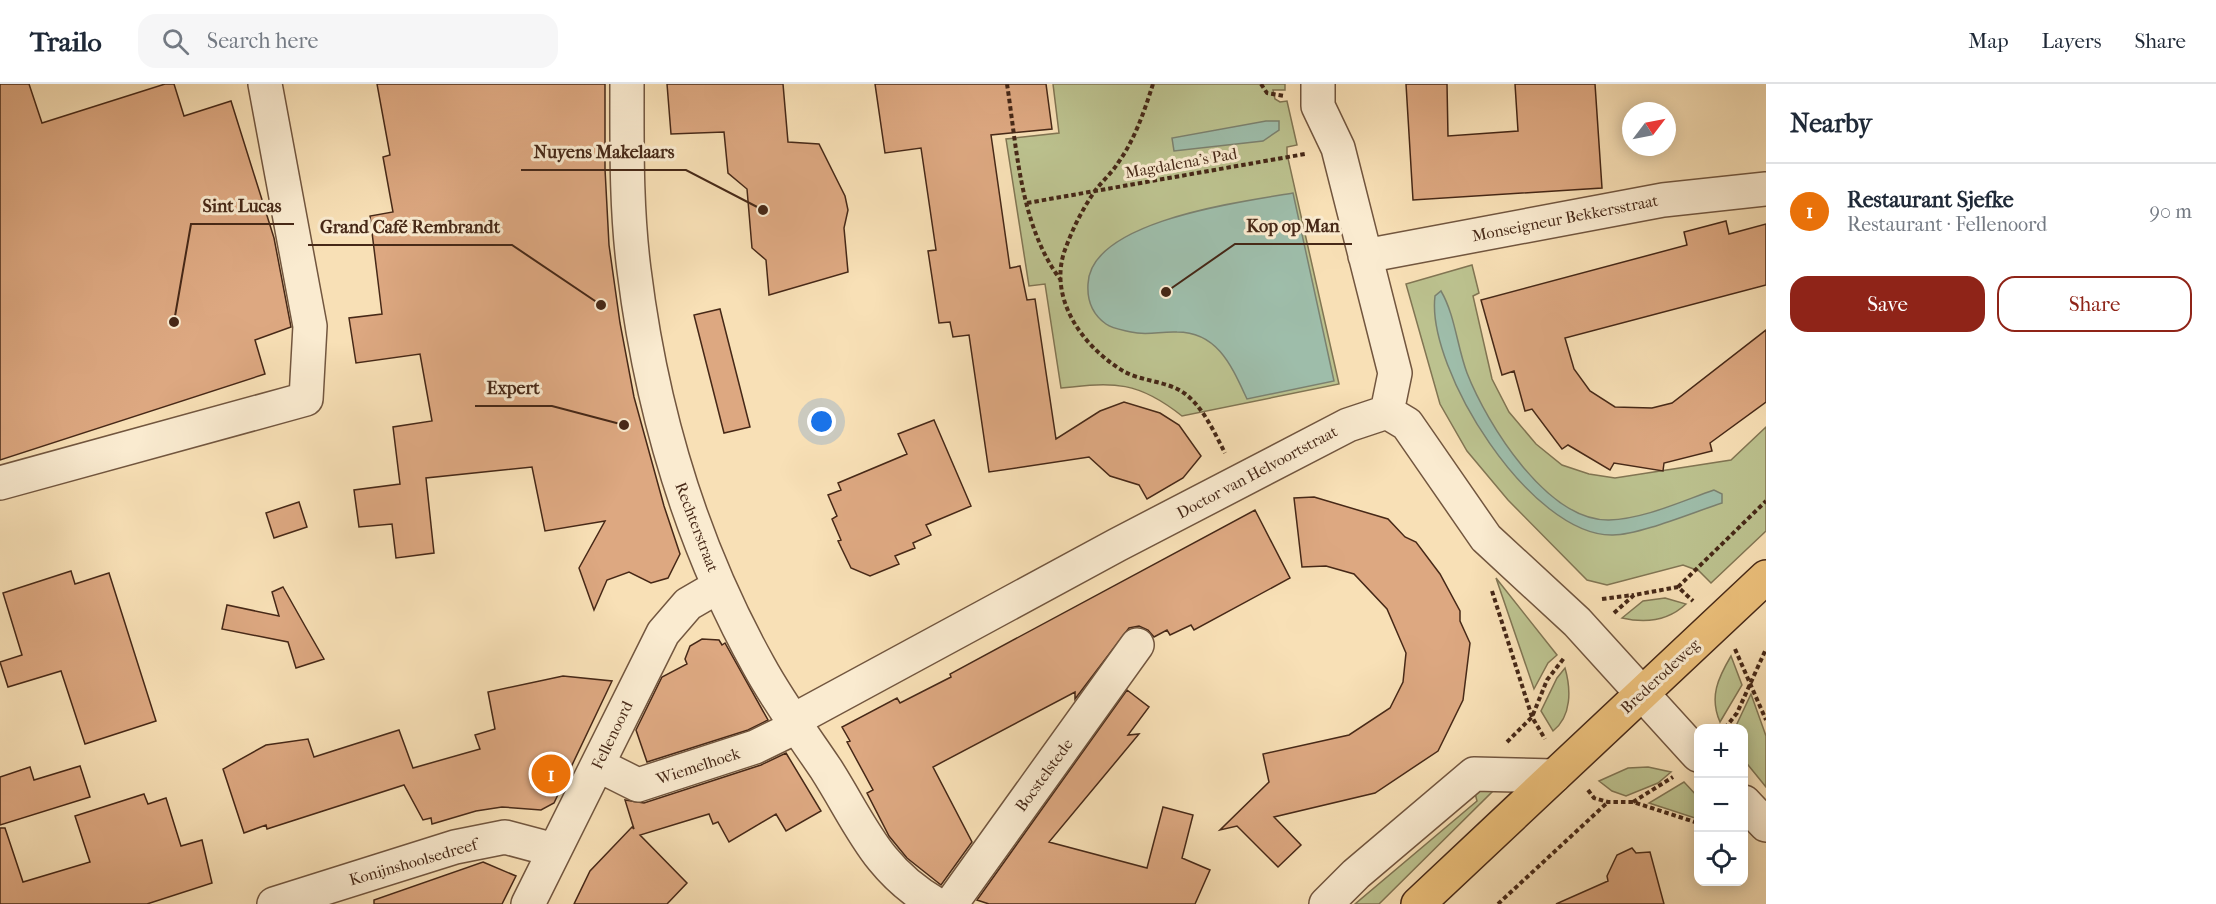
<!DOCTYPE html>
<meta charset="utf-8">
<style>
body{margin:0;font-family:"IM FELL French Canon",serif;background:#f6f6f7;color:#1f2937}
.controls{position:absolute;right:18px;bottom:18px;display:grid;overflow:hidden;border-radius:12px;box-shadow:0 3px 15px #0003}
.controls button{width:54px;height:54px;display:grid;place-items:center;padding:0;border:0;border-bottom:2px solid #e0e1e3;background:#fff;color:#1f2937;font:30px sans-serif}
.compass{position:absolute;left:1622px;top:18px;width:54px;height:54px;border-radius:50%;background:#fff;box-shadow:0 3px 15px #0003;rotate:58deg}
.you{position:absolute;left:822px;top:338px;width:21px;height:21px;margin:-15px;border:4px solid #fff;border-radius:50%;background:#1a73e8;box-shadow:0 0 0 9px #1a73e833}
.badge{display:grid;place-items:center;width:39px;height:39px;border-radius:50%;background:#8f2418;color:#fff;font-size:20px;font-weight:700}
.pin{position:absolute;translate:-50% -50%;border:3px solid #fff;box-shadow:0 2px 6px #0006}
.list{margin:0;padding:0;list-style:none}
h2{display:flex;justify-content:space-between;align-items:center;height:78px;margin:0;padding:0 24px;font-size:26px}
h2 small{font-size:20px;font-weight:400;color:#747a83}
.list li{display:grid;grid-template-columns:39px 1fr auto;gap:18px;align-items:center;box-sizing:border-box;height:96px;padding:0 24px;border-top:2px solid #e0e1e3}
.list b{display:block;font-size:22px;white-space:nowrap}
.list p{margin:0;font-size:20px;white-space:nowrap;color:#747a83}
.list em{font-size:20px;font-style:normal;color:#747a83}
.actions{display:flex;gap:12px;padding:18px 24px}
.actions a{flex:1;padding:14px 0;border:2px solid #8f2418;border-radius:18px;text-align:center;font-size:21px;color:#8f2418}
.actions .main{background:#8f2418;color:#fff}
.icon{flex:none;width:33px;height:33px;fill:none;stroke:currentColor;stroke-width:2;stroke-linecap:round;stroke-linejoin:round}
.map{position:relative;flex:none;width:1766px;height:820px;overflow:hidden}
header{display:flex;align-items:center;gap:36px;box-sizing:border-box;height:84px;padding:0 30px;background:#fff;border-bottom:2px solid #e0e1e3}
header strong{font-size:28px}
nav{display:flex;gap:33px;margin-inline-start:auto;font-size:21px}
.search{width:420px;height:54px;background:#f6f6f7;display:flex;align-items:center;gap:15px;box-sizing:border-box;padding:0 21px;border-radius:18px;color:#747a83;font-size:22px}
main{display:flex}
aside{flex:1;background:#fff}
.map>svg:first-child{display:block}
.green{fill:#bcc28f;stroke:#817553;stroke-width:1.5}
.water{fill:#9ebdaa;stroke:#7b816f;stroke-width:1.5}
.building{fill:#dda881;stroke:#462817;stroke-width:1.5}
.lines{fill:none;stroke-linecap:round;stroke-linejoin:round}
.minor-casing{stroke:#72563f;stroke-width:36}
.major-casing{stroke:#462817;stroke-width:36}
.path{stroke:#462817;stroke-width:4;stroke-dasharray:4.5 3;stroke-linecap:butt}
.minor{stroke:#faebd0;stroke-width:33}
.major{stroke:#ecc07b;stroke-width:33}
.labels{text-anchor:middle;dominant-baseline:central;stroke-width:6;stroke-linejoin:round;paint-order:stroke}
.street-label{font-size:16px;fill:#462817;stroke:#faebd0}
.leader{fill:none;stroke:#462817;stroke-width:2}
.callout-dot{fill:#462817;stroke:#faebd0;stroke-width:2}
.callout-label{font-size:18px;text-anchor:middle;font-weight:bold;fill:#462817;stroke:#faebd0;stroke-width:6;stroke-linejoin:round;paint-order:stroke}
</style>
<header>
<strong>Trailo</strong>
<div class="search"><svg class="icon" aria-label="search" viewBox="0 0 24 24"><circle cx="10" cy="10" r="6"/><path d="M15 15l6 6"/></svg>Search here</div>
<nav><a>Map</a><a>Layers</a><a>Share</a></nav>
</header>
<main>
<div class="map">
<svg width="1766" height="820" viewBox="0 0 1766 820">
<rect width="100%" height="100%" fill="#f8e0b6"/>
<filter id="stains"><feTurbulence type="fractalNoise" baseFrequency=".00333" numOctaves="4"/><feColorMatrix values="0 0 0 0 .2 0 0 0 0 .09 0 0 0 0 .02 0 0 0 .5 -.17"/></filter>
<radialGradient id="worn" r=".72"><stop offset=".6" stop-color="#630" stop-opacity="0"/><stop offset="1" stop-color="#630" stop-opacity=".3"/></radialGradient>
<path class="green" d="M1053 0H1285V6H1273L1275 15 1280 18 1287 17 1297 61 1287 63V70L1339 300 1182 332C1138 297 1115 298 1061 304L1045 200 1029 202 1006 55 1059 49Z
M1472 181 1479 209 1473 212 1492 295 1509 328 1536 360 1562 381 1589 390 1615 394 1731 376 1766 343V447L1711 499 1699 487 1683 481 1607 501 1587 496 1508 416 1467 367 1440 320 1406 200Z
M1496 494 1557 571 1548 579 1534 605Z
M1665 514 1686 520C1668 537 1644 539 1622 534L1643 517Z
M1731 572 1742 601 1720 638C1709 613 1718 594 1731 572Z
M1565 584C1571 605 1572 632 1553 647L1541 627 1557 594Z
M1751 610 1766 652V703L1744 676V644H1735Z
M1648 683 1671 688 1658 699 1626 712 1612 707 1599 697 1628 684Z
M1684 698 1698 713V735L1649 719Z
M1489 699 1496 704 1379 820H1355L1477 717 1475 709Z"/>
<path class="water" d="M1266 37H1279V46L1263 57 1174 67 1172 54Z
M1293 109 1334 297 1247 315C1232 283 1218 248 1177 248 1161 247 1147 252 1131 248 1123 246 1113 245 1106 240 1092 230 1087 216 1088 200 1090 136 1246 117 1293 109Z
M1441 207C1455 231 1457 262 1467 289 1487 340 1547 437 1609 436 1644 435 1682 417 1714 406L1722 410V419C1694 428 1639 451 1613 451 1531 453 1426 285 1435 212Z"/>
<path class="building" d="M0 0H29L42 39 165 0H174L184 32 231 17 274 154 291 243 255 256 265 290 0 376Z
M377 0H605V85L609 161 620 239 634 313 664 422 680 470 668 494 651 499 629 488 607 496 594 526 579 484 605 437 545 447 532 383 426 394 434 469 396 474 392 440 359 443 354 406 400 400 393 343 432 337 420 270 356 279 349 234 382 230 370 132 393 128 383 73 390 71Z
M667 0H783L788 58 819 60 845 112 848 126 844 144 848 188 769 211 766 176 752 164 747 105 728 89 724 48 671 50Z
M875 0H1046L1052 45 991 51 1010 184 1020 182 1027 216 1035 215 1056 355 1100 327 1124 318 1160 329 1179 341 1201 372 1183 394 1147 415 1139 401 1110 392 1089 373 989 388 969 251 953 253 950 238 939 239 928 167 936 166 921 64 885 69Z
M1406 0H1447L1448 52 1518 47 1515 0H1595L1602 104 1413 116Z
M1726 137 1729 150 1766 140V201L1565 254 1574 285 1590 307 1615 323 1652 324 1672 319 1766 246V318L1710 359 1712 367 1664 379 1663 387 1614 379 1610 386 1568 361 1562 365 1532 325 1525 327 1514 287 1502 291 1481 216 1687 161 1684 148Z
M720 225 750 343 724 349 694 231Z
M934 336 971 422 926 441 931 451 913 459 915 464 895 472 899 480 870 492 851 484 838 457 841 456 832 435 837 432 828 411 841 406 838 399 907 370 898 350Z
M1314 413 1388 435 1405 453 1416 458 1440 490 1460 527V537L1470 559 1463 616 1438 667 1375 709 1274 733 1301 761 1278 783 1237 742 1220 746 1269 698 1263 670 1349 651 1390 624 1403 598 1406 569 1387 525 1354 490 1326 482 1302 483 1294 414Z
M299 418 307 443 274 454 266 429Z
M1255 426 1290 494 1194 546 1191 541 1170 551 1167 546 1154 553 1148 546 1139 542 1129 544 1075 615V608L933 683 972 758 941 801 907 774 889 752 867 709 873 706 847 658 850 657 842 643 897 614 900 619 951 593 950 590Z
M71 487 75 500 109 489 156 637 85 660 61 587 8 603 0 578 22 571 3 509Z
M283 503 305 542 324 575 296 584 288 558 222 545 227 521 279 532 272 508Z
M702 555 719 556 722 561 725 559 768 636 748 646 647 678 636 646 662 593 687 580 685 575 690 562Z
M563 592 612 597 554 719 541 726 502 723 476 727 432 740 431 734 423 736 404 701 267 745 266 741 244 749 223 685 266 661 308 655 314 673 399 646 413 684 480 665 475 651 495 645 488 608Z
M1127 606 1149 623 1128 651 1139 650 1049 758 1147 784 1163 723 1193 731 1182 774 1210 786 1195 820H989L977 816Z
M786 669 821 727 786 747 776 730 729 758 718 738 713 740 709 730 640 751 687 799 667 820H574L590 787 632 743 634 745 625 716 644 719 761 681Z
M80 682 90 713 0 741V693L30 683 34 696Z
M144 710 148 720 166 714 181 762 202 756 212 799 147 820H0V744H5L23 798 90 778 75 732Z
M1632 764 1636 769 1650 768 1664 820H1556L1608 797 1607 792 1617 771Z
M483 778 516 792 502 820H374V816Z"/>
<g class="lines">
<defs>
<path id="minor" d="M627 0C627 62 626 124 634 186 651 323 691 460 759 582 778 617 803 651 826 685 860 738 876 786 936 820
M1318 0V22L1338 64 1395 289 1387 328
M1365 172 1663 116 1766 105
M0 399 306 315 310 242 265 0
M794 636 1117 461 1348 341 1387 328 1407 340 1486 454 1577 538 1698 671
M598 681 638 701 755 663 798 642
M1744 718 1766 741
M274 820 455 763 505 753 554 766
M528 820 663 549 688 520 719 502
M951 820 1137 561
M1326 820 1356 790 1474 690 1554 692"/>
<path id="major" d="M1418 820 1766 493"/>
</defs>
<use href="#minor" class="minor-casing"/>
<use href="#major" class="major-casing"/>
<path class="path" d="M1007 0C1017 65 1020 141 1060 195
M1153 0C1144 28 1135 55 1118 79 1112 89 1102 97 1095 107 1083 124 1073 144 1066 163 1046 213 1083 264 1125 288 1142 297 1164 297 1181 307 1202 320 1214 348 1225 369
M1261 0 1267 9 1285 12
M1027 119 1305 70
M1678 503 1766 417
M1492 507 1532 633 1545 655
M1602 515 1633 511
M1614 529 1634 511 1678 503 1693 517
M1735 565 1766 636
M1725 644 1737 629 1766 565
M1507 658 1532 633 1547 596 1564 574
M1588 706 1594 714 1608 718H1633L1698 739
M1633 718 1673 693
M1498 820 1608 718"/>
<use href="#minor" class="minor"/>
<use href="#major" class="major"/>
</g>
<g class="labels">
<g class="street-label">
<text transform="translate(1181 79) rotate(-10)">Magdalena's Pad</text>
<text transform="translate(1565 134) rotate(-11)">Monseigneur Bekkersstraat</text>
<text transform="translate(1257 388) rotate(-28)">Doctor van Helvoortstraat</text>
<text transform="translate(697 443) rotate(69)">Rechterstraat</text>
<text transform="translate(1660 592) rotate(-43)">Brederodeweg</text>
<text transform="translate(612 651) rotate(-64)">Fellenoord</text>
<text transform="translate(698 682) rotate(-18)">Wiemelhoek</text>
<text transform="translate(1044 691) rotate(-54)">Bocstelstede</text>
<text transform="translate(413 778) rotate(-16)">Konijnshoolsedreef</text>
</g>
</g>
<path class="leader" d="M763 126L686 86H521M174 238L191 140H294M1166 208L1235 160H1352M601 221L512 161H308M624 341L552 322H475"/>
<g class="callout-dot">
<circle cx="763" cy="126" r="6"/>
<circle cx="174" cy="238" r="6"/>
<circle cx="1166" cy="208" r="6"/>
<circle cx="601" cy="221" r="6"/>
<circle cx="624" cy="341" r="6"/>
</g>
<g class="callout-label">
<text x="604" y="74">Nuyens Makelaars</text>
<text x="242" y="128">Sint Lucas</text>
<text x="1293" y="148">Kop op Man</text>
<text x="410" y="149">Grand Café Rembrandt</text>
<text x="513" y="310">Expert</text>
</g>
<rect width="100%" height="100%" filter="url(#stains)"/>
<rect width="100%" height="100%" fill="url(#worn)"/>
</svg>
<div class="controls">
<button>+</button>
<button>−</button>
<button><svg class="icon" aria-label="locate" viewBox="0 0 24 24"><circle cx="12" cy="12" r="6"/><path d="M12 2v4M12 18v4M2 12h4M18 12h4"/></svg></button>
</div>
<svg class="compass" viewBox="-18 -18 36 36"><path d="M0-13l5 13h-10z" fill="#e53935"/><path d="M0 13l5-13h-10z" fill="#747a83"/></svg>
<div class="you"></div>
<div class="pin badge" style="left:551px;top:690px;background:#e8710a">1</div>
</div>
<aside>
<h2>Nearby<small></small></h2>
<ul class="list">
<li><span class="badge" style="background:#e8710a">1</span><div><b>Restaurant Sjefke</b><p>Restaurant · Fellenoord</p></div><em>90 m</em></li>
</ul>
<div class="actions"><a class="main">Save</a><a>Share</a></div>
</aside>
</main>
